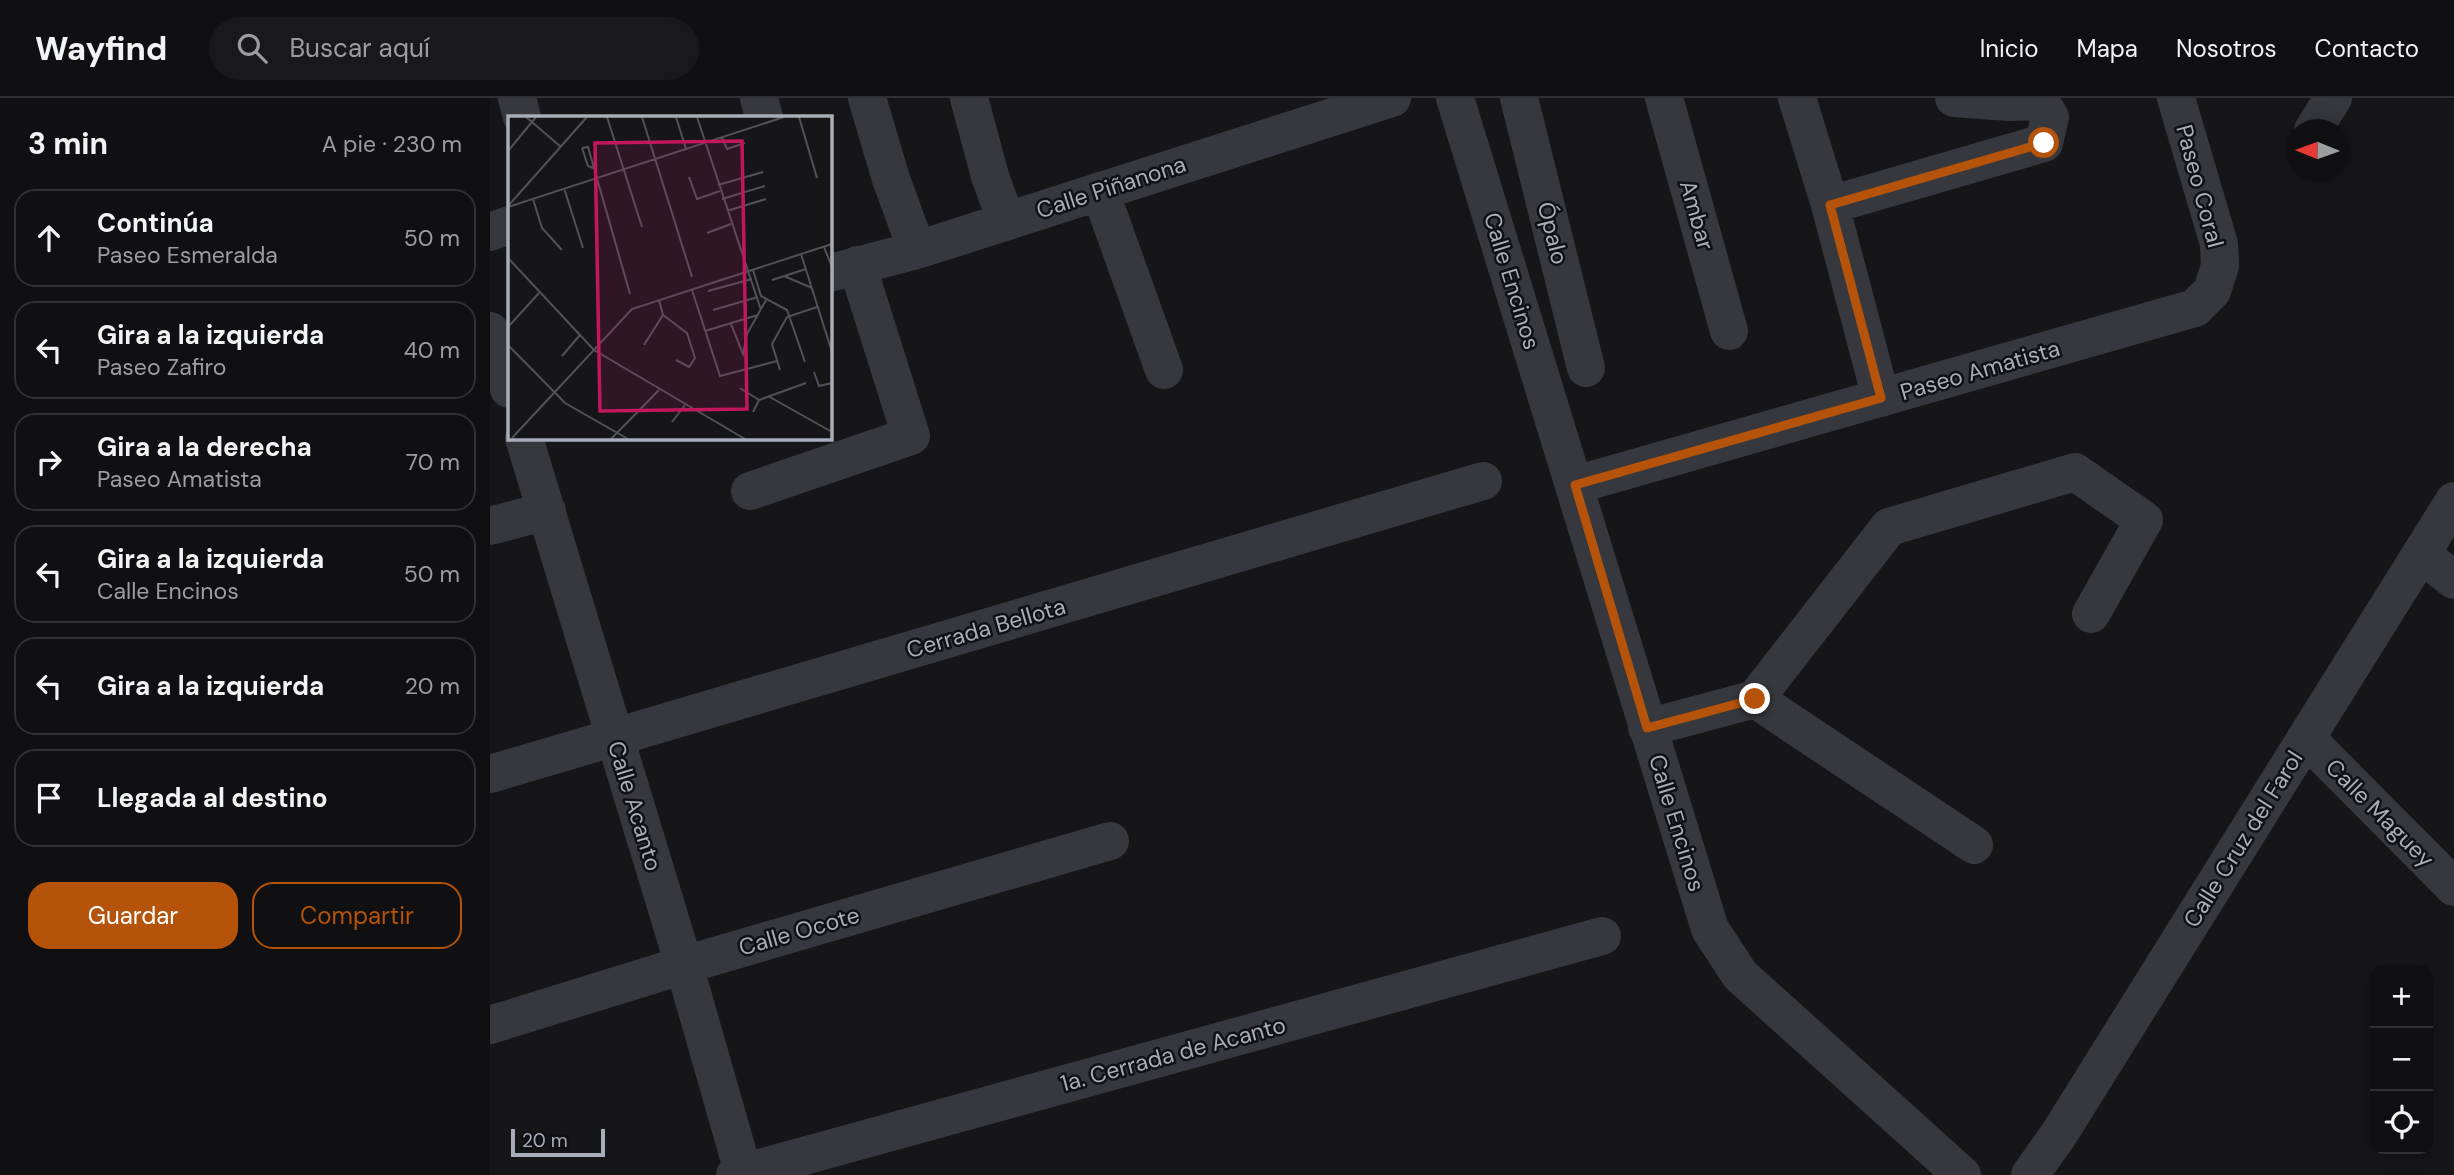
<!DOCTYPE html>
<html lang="es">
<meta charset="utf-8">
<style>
body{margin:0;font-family:"DM Sans",sans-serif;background:#19191b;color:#f1f3f6}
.controls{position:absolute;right:21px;bottom:21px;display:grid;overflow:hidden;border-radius:14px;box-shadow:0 4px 18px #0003}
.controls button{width:63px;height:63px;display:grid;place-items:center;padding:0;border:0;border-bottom:2px solid #303032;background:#101012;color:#f1f3f6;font:35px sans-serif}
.compass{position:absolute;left:1796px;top:21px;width:63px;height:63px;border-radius:50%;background:#101012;box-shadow:0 4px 18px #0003;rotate:271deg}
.scale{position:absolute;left:21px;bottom:18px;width:94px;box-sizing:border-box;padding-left:7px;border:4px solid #a8adb8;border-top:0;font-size:19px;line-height:24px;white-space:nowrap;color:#a8adb8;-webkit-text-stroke:5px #111113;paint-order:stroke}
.stop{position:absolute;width:21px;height:21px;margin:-16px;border:5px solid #b45309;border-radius:50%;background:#fff}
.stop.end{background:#b45309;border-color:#fff;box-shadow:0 2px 7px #0008}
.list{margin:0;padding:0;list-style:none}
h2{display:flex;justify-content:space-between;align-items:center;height:91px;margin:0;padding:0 28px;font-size:30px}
h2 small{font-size:23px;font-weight:400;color:#9c9d9f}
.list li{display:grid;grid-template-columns:46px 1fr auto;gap:21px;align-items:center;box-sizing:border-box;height:98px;margin:0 14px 14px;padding:0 14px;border:2px solid #303032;border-radius:21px}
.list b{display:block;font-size:26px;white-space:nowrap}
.list p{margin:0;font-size:23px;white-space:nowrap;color:#9c9d9f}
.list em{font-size:23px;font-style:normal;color:#9c9d9f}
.actions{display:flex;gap:14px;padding:21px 28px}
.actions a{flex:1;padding:16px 0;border:2px solid #b45309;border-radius:21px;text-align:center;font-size:24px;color:#b45309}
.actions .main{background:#b45309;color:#fff}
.icon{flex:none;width:38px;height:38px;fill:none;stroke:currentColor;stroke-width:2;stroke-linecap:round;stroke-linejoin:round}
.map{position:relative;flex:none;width:1964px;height:1077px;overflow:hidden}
header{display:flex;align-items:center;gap:42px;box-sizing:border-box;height:98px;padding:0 35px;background:#101012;border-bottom:2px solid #303032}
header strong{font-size:33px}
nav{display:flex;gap:38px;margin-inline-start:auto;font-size:24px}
.search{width:490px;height:63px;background:#19191b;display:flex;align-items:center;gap:18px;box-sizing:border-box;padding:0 24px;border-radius:38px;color:#9c9d9f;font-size:26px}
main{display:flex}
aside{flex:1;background:#101012}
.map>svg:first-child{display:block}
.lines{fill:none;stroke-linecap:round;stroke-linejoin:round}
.minor{stroke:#37383d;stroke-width:38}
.route{stroke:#b45309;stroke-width:9}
.labels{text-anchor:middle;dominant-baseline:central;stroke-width:5;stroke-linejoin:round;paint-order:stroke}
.street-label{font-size:23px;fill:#a8adb8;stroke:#111113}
.inset-road{fill:none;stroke:#505258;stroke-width:2}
.view{fill:#c2185b;fill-opacity:0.15;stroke:#c2185b;stroke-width:3.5}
.inset-edge{fill:none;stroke:#a8adb8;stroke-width:3.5}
</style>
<header>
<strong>Wayfind</strong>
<div class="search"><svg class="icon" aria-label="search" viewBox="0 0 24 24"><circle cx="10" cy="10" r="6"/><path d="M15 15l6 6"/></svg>Buscar aquí</div>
<nav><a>Inicio</a><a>Mapa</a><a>Nosotros</a><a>Contacto</a></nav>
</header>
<main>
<aside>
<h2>3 min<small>A pie · 230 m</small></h2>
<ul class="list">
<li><svg class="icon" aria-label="ahead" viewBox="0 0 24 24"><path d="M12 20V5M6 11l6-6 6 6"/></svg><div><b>Continúa</b><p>Paseo Esmeralda</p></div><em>50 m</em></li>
<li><svg class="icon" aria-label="left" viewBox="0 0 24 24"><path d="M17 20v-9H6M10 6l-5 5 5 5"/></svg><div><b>Gira a la izquierda</b><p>Paseo Zafiro</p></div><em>40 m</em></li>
<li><svg class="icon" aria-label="right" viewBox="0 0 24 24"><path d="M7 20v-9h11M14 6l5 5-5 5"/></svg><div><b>Gira a la derecha</b><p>Paseo Amatista</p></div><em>70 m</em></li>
<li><svg class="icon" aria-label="left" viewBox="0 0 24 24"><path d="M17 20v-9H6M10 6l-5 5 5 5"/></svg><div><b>Gira a la izquierda</b><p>Calle Encinos</p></div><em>50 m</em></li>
<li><svg class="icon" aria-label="left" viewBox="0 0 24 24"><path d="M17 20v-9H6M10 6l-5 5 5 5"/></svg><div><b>Gira a la izquierda</b></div><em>20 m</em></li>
<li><svg class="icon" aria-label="arrive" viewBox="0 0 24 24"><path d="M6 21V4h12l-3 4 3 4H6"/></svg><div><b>Llegada al destino</b></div></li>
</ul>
<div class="actions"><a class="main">Guardar</a><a>Compartir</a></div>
</aside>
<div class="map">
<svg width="1964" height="1077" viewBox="0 0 1964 1077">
<rect width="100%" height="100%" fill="#161618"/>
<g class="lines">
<path class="minor" d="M27 0 32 19
M269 0 274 19
M377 0 401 81 427 152
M479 0 500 78 516 123
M965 0 1220 831 1250 877 1472 1077
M1029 0 1096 270
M1174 0 1239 233
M1307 0 1340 107 1391 300
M1823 32 1843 0
M610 93 674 272
M1340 107 1554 45 1560 19 1550 3 1520 4 1464 0
M0 134 19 127
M340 175 427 152 902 0
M0 233 19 291
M34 340 194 867 254 1077
M1085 387 1705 210 1722 193 1730 168 1729 146 1686 0
M260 393 421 338 367 167
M0 428 57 413
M1931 456 1964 482
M1265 601 1484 747
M1157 630 1265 601 1399 429 1585 374 1654 422 1601 516
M1816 640 1964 789
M0 676 993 383
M0 927 194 867 620 743
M245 1077 1112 838
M1540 1077 1569 1036 1964 403"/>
</g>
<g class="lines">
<path class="route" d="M1265 601 1157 630 1085 387 1391 300 1340 107 1554 45"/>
</g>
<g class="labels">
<g class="street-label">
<text transform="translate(1710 88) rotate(75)">Paseo Coral</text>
<text transform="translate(621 89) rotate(-18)">Calle Piñanona</text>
<text transform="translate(1207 117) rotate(74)">Ambar</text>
<text transform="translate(1063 135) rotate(76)">Ópalo</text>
<text transform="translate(1022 183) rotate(73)">Calle Encinos</text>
<text transform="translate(1490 272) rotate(-16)">Paseo Amatista</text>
<text transform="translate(496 530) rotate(-16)">Cerrada Bellota</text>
<text transform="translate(145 708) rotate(73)">Calle Acanto</text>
<text transform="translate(1890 715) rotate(45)">Calle Maguey</text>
<text transform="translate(1187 725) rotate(73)">Calle Encinos</text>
<text transform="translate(1753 741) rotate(-58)">Calle Cruz del Farol</text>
<text transform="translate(309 833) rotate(-16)">Calle Ocote</text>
<text transform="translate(683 956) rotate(-15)">1a. Cerrada de Acanto</text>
</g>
</g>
<g transform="translate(18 18)">
<rect width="324" height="324" fill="#161618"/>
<path class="inset-road" d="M18 1 53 31M99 1 134 111M134 1 184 161M168 1 178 33M189 1 253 194M291 1 309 62M214 21 219 33 237 27M74 32 80 31 122 178M74 32 80 50 85 52M0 35 28 1M181 61 189 83 212 75M210 69 255 56M56 72 75 132M25 83 34 112 54 134M214 83 257 70M0 90 79 1M0 91 276 1M219 95 258 83M199 117 223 108M316 131 324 151M293 138 324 236M0 142 86 234 237 323M245 154 253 180 279 194 297 246M276 160 304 172M264 164 298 153M184 174 212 260 269 245M200 175 244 163M151 184 155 199 179 217 187 242 181 251 168 244M205 194 250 181M223 208 235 238 239 218 258 184M0 211 31 177M197 215 250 199M0 229 57 287 120 323M136 229 155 199M54 240 72 219M272 254 264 228 279 201 309 191M306 256 311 270 324 267M232 272 251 284M260 280 324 316M245 296 251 284 298 267M164 306 177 289M4 322 124 193 324 128M103 323 151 274"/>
<path class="view" d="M234 25 239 293 92 295 87 27Z"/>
<rect width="324" height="324" class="inset-edge"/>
</g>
</svg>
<div class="controls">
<button>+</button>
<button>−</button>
<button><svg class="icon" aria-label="locate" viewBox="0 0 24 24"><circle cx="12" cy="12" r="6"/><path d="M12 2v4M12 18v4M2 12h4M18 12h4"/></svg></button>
</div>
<svg class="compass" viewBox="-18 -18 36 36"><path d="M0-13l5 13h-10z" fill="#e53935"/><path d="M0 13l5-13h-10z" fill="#9c9d9f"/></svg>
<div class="scale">20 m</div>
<div class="stop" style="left:1554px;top:45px"></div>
<div class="stop end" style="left:1265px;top:601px"></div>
</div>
</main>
